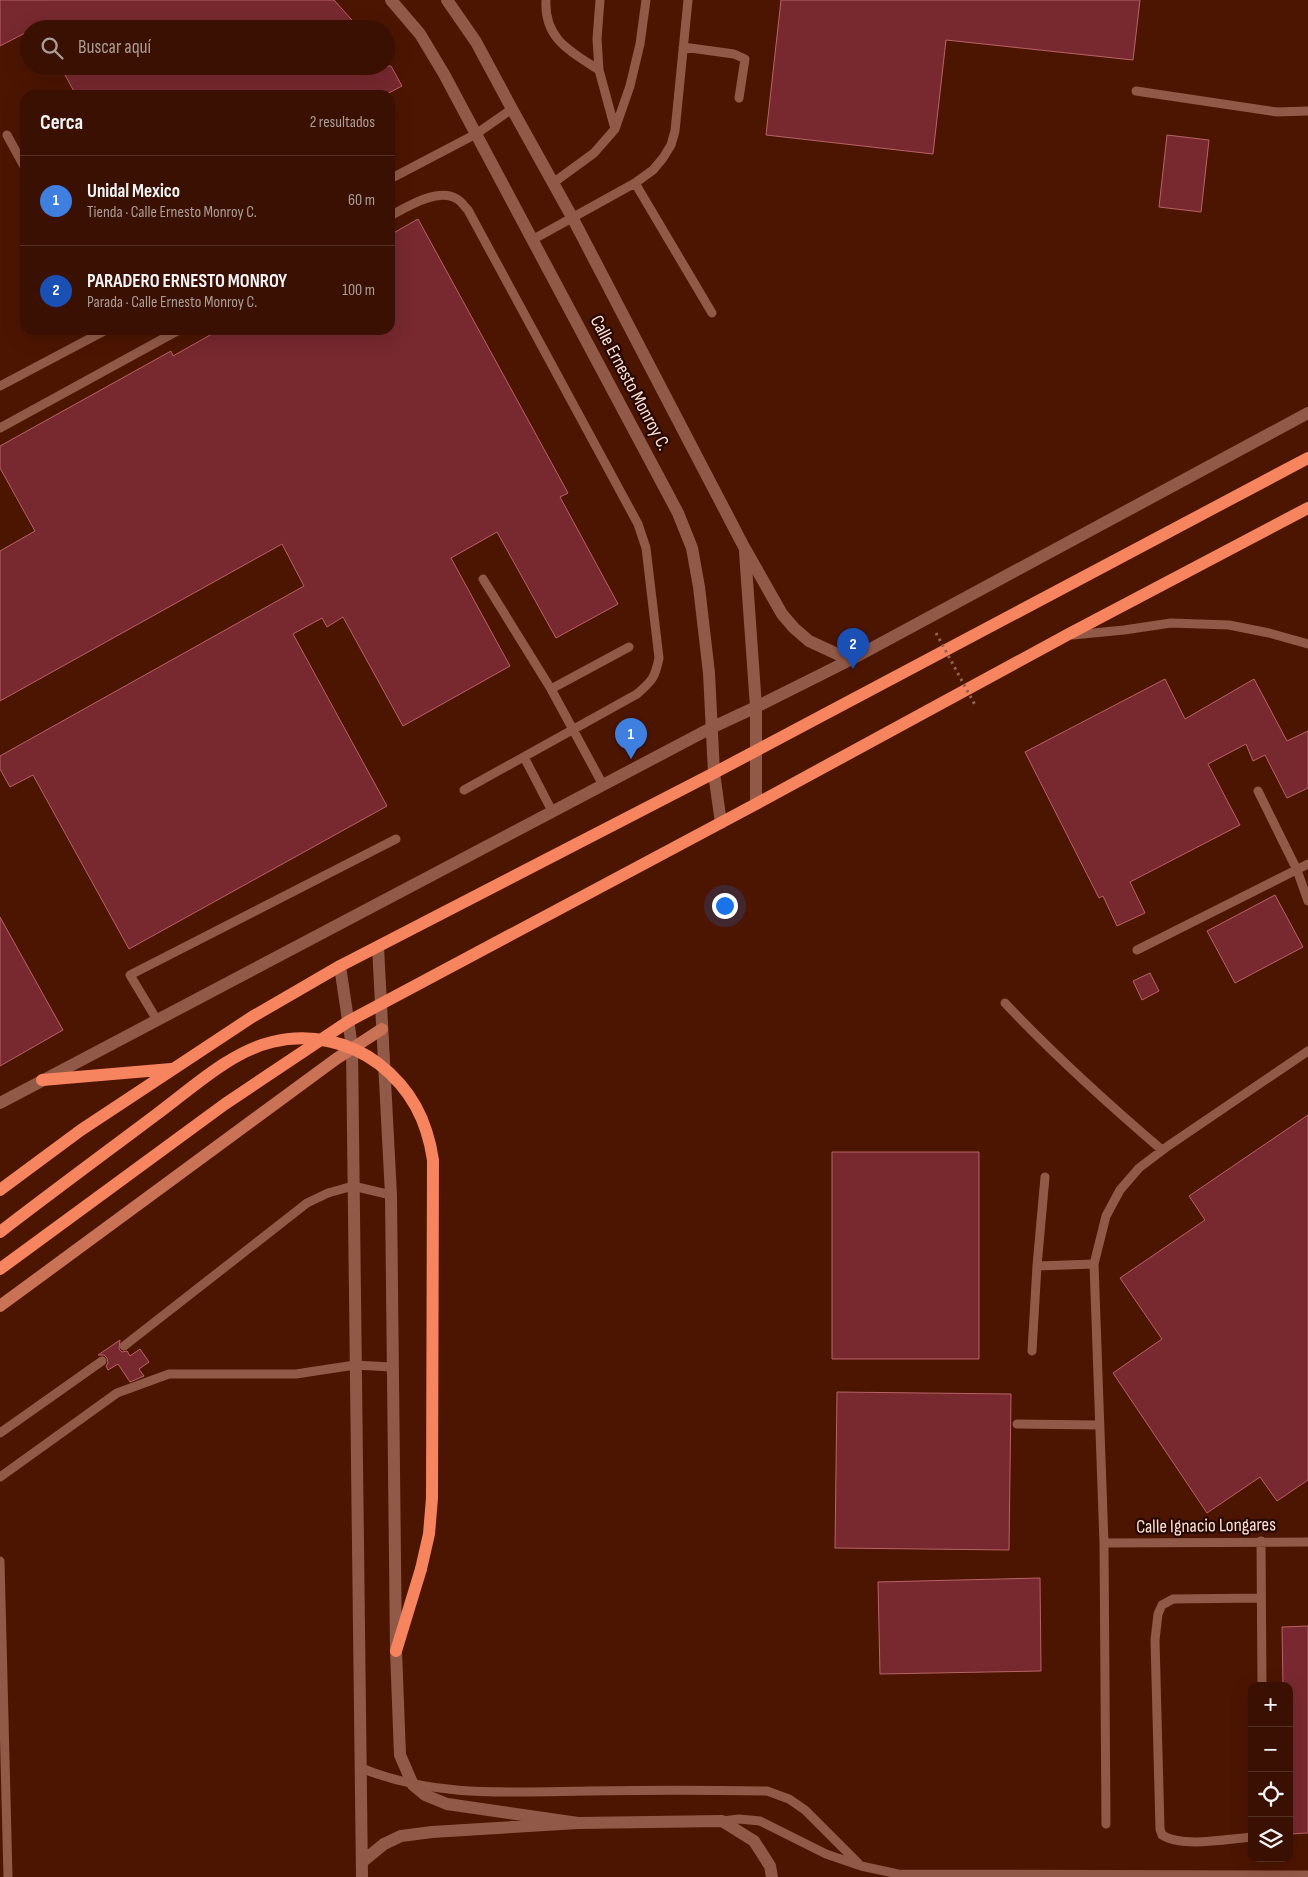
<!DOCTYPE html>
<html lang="es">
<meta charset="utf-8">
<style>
body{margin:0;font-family:"Sofia Sans Condensed",sans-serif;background:#40190c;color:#f1f3f6}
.controls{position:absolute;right:15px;bottom:15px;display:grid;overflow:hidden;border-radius:10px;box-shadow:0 5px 20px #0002}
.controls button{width:45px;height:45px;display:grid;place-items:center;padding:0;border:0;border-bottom:1px solid #533024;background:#391002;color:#f1f3f6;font:25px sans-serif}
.you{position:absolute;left:724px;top:905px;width:18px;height:18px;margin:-12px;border:4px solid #fff;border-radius:50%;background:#1a73e8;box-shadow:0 0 0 8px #1a73e833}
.badge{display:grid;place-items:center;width:32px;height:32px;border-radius:50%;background:#b45309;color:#fff;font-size:16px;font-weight:700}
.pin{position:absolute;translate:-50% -41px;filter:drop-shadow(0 1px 2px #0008)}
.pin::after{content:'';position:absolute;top:26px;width:18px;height:15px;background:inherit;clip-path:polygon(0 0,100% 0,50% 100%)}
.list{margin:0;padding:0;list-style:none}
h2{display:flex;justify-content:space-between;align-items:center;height:65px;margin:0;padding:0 20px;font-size:21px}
h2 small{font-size:16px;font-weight:400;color:#ab9d99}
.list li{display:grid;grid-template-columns:32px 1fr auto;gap:15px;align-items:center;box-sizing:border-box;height:90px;padding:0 20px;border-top:1px solid #533024}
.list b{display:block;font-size:19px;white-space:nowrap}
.list p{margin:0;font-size:16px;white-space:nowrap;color:#ab9d99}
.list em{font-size:16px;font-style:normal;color:#ab9d99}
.icon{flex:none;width:28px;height:28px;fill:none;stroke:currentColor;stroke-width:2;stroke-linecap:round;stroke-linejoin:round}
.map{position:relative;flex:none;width:1308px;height:1877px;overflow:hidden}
.search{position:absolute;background:#391002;box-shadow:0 5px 20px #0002;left:20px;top:20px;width:375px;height:55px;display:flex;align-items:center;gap:12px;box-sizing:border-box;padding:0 18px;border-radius:28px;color:#ab9d99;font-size:19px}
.panel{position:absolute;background:#391002;box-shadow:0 5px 20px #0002;left:20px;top:90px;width:375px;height:245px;border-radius:15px}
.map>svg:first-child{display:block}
.building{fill:#77292f;stroke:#b86366}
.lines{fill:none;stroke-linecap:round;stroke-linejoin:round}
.lane{stroke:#915947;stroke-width:9}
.street{stroke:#915947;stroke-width:12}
.secondary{stroke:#ca7255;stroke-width:12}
.primary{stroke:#f6845f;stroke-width:12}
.path-bridge{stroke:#8f6253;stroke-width:3;stroke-dasharray:2.5 4;stroke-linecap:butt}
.primary-bridge{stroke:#f6845f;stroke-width:12}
.labels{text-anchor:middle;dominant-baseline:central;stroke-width:4.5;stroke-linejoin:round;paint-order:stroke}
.street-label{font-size:19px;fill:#fde1d8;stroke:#260801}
</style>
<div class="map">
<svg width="1308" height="1877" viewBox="0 0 1308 1877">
<rect width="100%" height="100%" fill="#4c1502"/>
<path class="building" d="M0 0H334L360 29H29V31L0 46Z
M781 0H1140L1133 60 946 40 933 154 766 135Z
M60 66H391L402 86 385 95H76Z
M1167 135 1209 140 1201 212 1159 207Z
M418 219 568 493 560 497 618 604 556 638 497 532 451 558 510 666 403 726 343 617 327 627 322 618 293 634 387 806 129 949 33 775 10 787 0 769V756L304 586 282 544 0 701V551L35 531 0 468V446L171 351 173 356 219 330H390V235Z
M1165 679 1185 719 1254 679 1287 741 1308 731V788L1287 798 1265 755 1253 761 1246 744 1208 764 1240 825 1130 882 1145 913 1117 926 1103 896 1099 898 1025 752Z
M1275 895 1303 947 1235 983 1207 931Z
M0 917 63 1030 0 1066Z
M1150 973 1159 991 1142 1000 1133 981Z
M1308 1115V1480L1277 1501 1260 1477 1207 1513 1113 1373 1162 1339 1120 1278 1205 1220 1189 1196Z
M832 1152H979V1359H832Z
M120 1340 119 1349 122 1352 127 1351 130 1356 140 1349 149 1362 139 1369 144 1376 130 1382 118 1364 108 1370 106 1366 108 1363 107 1358 104 1355H98Z
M837 1392 1011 1394 1009 1550 835 1548Z
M1040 1578 1041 1671 880 1674 878 1582Z
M1308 1626V1833L1289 1834V1686H1283L1282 1627Z"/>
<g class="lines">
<path class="lane" d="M546 0C544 39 570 51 599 70
M600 0 597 39 599 70 615 129
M683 47 734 54 745 59 739 98
M1136 91 1277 112 1308 111
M7 135 25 168
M390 179 476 134 512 109
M553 183 594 153 615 129 630 86 640 44 646 0
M635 183 712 313
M390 216C407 207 438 187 457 199 461 201 465 207 468 210L638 524 646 548 659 658C655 678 652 681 637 694L464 790
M532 240 635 183 653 170 663 158 671 145 675 131 688 0
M0 386 106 330
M0 428 179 330
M483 579 551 689 603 785
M1073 635 1124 630 1171 623 1229 625 1269 633 1308 644
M551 689 629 647
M524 757 552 811
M1258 791 1297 870 1308 901
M1137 950 1308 864
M1005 1003C1054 1055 1107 1103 1162 1150
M157 1020 130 975 396 839
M1045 1177 1037 1266 1094 1264
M124 1346 307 1203 328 1193 353 1186 391 1195
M1032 1351 1037 1266
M1017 1424 1100 1425
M0 1433 102 1361
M0 1477 117 1393 169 1374H296L355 1365 391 1367
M1261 1541 1262 1686
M1104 1543 1308 1542
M0 1561 8 1877
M361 1768C434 1798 511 1792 589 1791 648 1790 708 1790 767 1791L789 1799 805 1810 859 1864
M722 1821 739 1819 760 1821 826 1854 861 1866 898 1874 1308 1875
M1106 1824 1104 1543 1094 1264 1106 1216 1120 1190 1139 1168 1168 1146 1308 1051
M1252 1837C1227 1839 1182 1848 1162 1835L1160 1829 1155 1640 1158 1614 1162 1605 1173 1599 1260 1598"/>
<path class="street" d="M391 0 420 34 444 74 678 513 692 548 699 587 709 673 714 773 721 823
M447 0 476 42 512 109 572 217 744 547 782 614 794 628 809 641 850 660
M745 552 756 707V804
M378 947 391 1195 396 1651 400 1755 413 1785 425 1795 447 1804 578 1823
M340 966 352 1047 362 1877
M0 1103 711 728 756 707 850 660 1308 413
M362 1862 384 1844 401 1836 432 1832 578 1823 722 1821 754 1841 770 1866 772 1877"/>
<path class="secondary" d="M0 1306 336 1059 382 1029"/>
<path class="primary" d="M42 1080 171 1069
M0 1190 81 1130 252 1017 340 966 714 773 1308 458
M0 1269 225 1104 349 1021 756 804 1067 635 1308 508
M396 1651 421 1569"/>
<path class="path-bridge" d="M936 633 975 705"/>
<path class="primary-bridge" d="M0 1232C52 1192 105 1153 157 1114 191 1089 230 1052 272 1042 309 1033 349 1041 379 1064 411 1089 427 1120 433 1160L432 1498 429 1534 421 1569"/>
</g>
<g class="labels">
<g class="street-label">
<text transform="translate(630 383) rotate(62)">Calle Ernesto Monroy C.</text>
<text transform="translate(1206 1526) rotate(-1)">Calle Ignacio Longares</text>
</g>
</g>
</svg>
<div class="controls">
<button>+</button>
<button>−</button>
<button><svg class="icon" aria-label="locate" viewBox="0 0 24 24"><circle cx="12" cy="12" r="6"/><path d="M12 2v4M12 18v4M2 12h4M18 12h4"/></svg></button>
<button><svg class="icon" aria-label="layers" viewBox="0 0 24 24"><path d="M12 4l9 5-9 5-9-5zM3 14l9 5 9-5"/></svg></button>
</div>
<div class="you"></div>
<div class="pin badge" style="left:631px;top:759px;background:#3f7fe0">1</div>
<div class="pin badge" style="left:853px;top:669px;background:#1a4fb4">2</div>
<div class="search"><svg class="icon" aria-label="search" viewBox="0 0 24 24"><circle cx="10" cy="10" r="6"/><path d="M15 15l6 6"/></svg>Buscar aquí</div>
<section class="panel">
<h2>Cerca<small>2 resultados</small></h2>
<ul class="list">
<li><span class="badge" style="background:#3f7fe0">1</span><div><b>Unidal Mexico</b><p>Tienda · Calle Ernesto Monroy C.</p></div><em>60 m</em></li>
<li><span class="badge" style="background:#1a4fb4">2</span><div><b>PARADERO ERNESTO MONROY</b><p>Parada · Calle Ernesto Monroy C.</p></div><em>100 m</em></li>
</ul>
</section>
</div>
